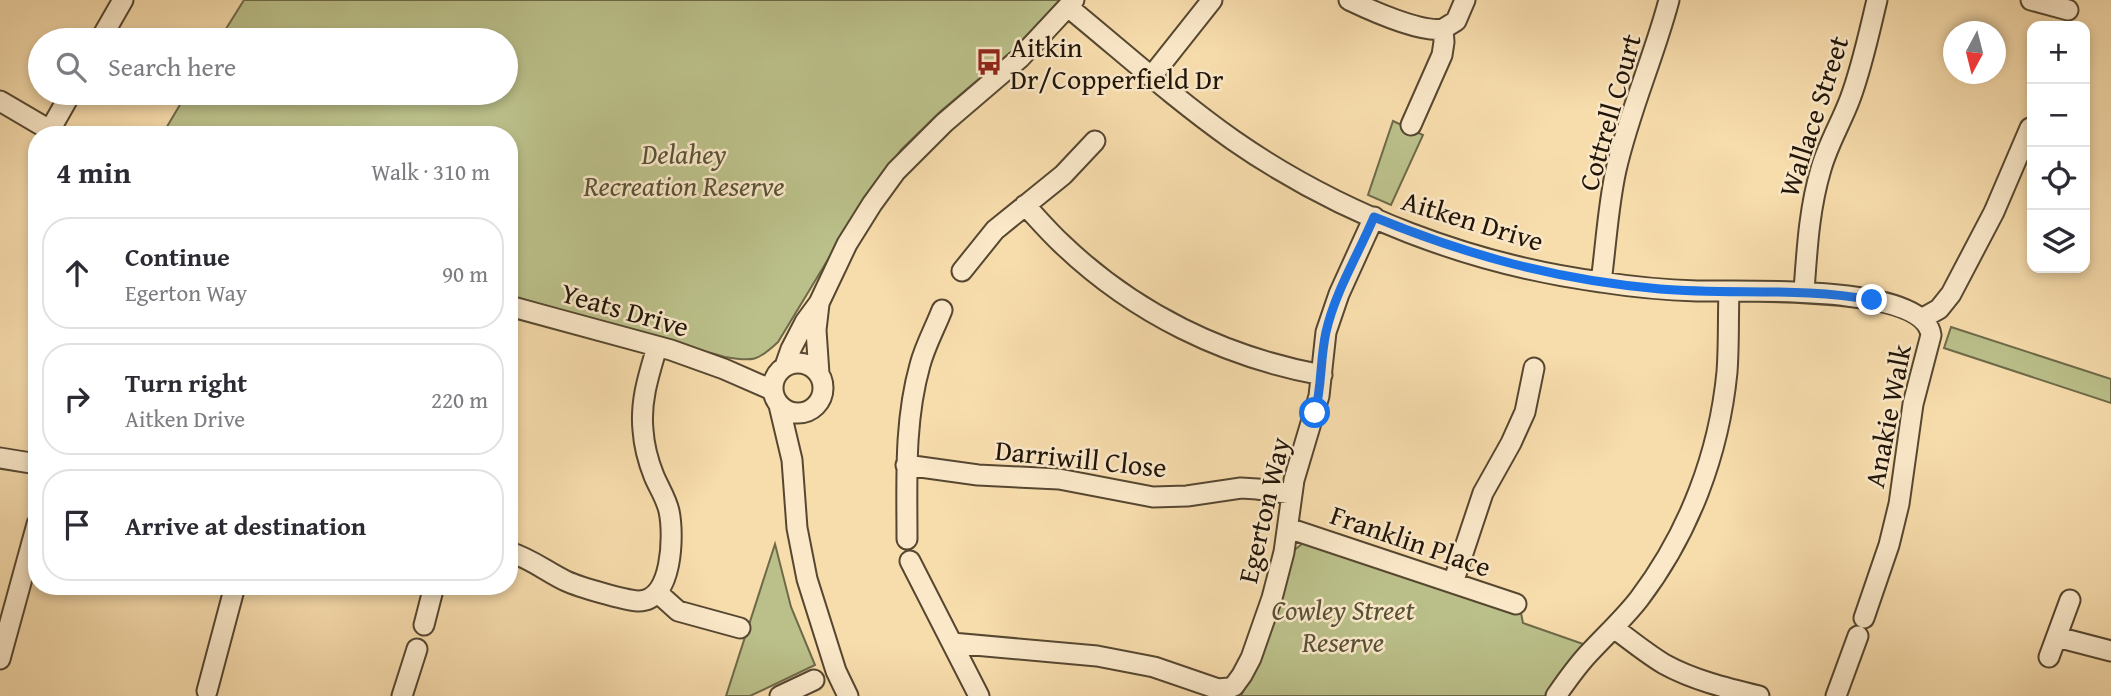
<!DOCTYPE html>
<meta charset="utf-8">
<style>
body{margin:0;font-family:"Gentium Book Plus",serif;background:#f7f7f7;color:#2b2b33}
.controls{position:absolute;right:21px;top:21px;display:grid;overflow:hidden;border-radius:14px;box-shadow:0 4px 10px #0003}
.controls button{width:63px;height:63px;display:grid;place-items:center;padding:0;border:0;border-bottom:2px solid #e1e1e2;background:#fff;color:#2b2b33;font:35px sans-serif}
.compass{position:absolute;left:1943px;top:21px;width:63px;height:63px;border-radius:50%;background:#fff;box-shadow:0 4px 10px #0003;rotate:187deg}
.stop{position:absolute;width:21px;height:21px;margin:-16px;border:5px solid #1a73e8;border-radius:50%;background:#fff}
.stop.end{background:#1a73e8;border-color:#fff;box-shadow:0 2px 7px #0008}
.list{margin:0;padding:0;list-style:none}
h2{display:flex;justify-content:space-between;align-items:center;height:91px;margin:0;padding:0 28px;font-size:30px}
h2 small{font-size:23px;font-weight:400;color:#7c7c81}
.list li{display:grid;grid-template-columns:46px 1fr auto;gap:21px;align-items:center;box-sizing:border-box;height:112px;margin:0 14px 14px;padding:0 14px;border:2px solid #e1e1e2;border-radius:28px}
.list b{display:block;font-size:26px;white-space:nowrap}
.list p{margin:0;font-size:23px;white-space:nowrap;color:#7c7c81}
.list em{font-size:23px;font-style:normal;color:#7c7c81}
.icon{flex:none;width:38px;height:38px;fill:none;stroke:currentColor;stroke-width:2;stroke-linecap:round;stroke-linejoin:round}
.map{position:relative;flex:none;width:2111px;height:696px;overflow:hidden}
.search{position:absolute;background:#fff;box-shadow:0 4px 10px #0003;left:28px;top:28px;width:490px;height:77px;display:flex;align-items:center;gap:18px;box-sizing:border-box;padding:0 24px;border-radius:38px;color:#7c7c81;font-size:26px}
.panel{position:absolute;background:#fff;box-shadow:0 4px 10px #0003;left:28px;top:126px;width:490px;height:469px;border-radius:28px}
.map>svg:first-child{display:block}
.green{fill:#bbc08a;stroke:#6e6a49;stroke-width:2}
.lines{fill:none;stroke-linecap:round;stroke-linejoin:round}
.minor-casing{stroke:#564731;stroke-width:23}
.minor{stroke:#fae8c9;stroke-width:19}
.route{stroke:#1a73e8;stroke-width:9}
.labels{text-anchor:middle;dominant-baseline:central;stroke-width:5;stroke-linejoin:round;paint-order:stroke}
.poi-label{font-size:28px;fill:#211508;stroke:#fae8c9;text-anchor:start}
.street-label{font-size:28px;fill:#211508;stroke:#fae8c9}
.park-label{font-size:28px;font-style:italic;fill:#575136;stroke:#fae8c9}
</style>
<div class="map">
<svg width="2111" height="696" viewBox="0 0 2111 696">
<rect width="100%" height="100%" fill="#f7dcac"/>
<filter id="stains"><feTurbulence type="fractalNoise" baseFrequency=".00286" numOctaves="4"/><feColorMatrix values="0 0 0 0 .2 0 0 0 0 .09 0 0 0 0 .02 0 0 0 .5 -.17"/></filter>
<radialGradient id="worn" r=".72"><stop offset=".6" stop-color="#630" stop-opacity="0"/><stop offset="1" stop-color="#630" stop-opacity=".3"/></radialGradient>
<path class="green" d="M244 0H1060L1012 51 941 111 901 150 858 210 778 342C758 361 753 362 725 357L509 295V135H162L187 93H506V40H219Z
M1393 121 1423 135 1391 205 1368 195Z
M1951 327 2111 379V403L1944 348Z
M1303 543H1314L1354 554 1521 613 1523 623 1586 645 1549 696H1241L1249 678 1292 552Z
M775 544 791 607 815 665 750 696H726Z"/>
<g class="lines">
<defs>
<path id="minor" d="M1349 0C1370 10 1421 33 1443 29
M2031 0 2068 10
M1068 7C1123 52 1175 99 1233 140 1341 215 1472 265 1601 282 1633 287 1665 290 1697 291 1738 292 1924 283 1931 335L1913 404 1899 504 1889 545 1864 618
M100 40 123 0
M1151 77 1212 0
M0 101 58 135
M1411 125 1442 55 1444 42 1443 29 1456 21 1465 0
M50 130 71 93
M1025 205C1037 218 1049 232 1062 244 1134 313 1224 357 1322 375
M962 271 995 230 1063 175 1095 141
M1601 282C1606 245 1608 206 1616 170 1629 112 1654 57 1669 0
M1804 291C1807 250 1809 209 1821 169 1828 144 1841 123 1850 99 1862 67 1869 33 1877 0
M819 304 816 330 819 374
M509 306 671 350 724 369 772 390
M1923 318 1939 309 1951 294 1994 212 2030 128
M773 388a25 25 0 1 1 50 0a25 25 0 1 1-50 0Z
M785 366 791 349 805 322 819 303 847 244 872 204 896 171 944 123 1020 58 1074 0
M779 405 792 460 797 528 807 579 836 671 848 696
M0 458 37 464
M906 465 978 475 1059 479 1153 497 1187 496 1241 488 1257 489 1292 494
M1288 528 1516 604
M907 539C907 480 904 422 920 365 925 346 935 328 942 310
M509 552C530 558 547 572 566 581 579 587 624 600 638 601 673 602 674 534 669 511 666 498 659 488 654 476 648 461 644 446 643 430 640 401 649 374 657 347
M910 561 979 696
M1453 583 1483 493 1511 443 1525 412 1534 368
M658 593 678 611 740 628
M424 625 434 586
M1614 628C1630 640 1646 653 1664 664 1693 680 1726 688 1759 696
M2057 637 2111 651
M952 643 1097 656 1154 667 1218 689 1229 688 1234 686 1242 675 1251 658 1272 598 1284 552 1294 480 1319 396 1326 332 1339 294 1374 217
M2049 657 2070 600
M0 659 37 524
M207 691 235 586
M402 696 417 649
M780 696 814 680
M1556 696C1567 680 1578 664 1592 650 1608 633 1625 617 1639 599 1689 533 1719 454 1727 372 1729 345 1728 318 1729 291
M1836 696 1858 636"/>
</defs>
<use href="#minor" class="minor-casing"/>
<use href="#minor" class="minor"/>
</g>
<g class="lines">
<path class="route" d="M1315 413C1322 386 1320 359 1326 332 1335 292 1358 255 1374 217 1469 256 1558 280 1660 289 1731 295 1802 287 1872 300"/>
</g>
<defs>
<symbol id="bus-bare" viewBox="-9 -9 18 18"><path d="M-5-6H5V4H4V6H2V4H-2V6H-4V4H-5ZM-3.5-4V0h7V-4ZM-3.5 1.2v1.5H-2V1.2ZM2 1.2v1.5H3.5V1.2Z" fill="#8f2418" stroke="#fae8c9" stroke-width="2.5" paint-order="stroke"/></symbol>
</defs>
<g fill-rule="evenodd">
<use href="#bus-bare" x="970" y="43" width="38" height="38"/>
</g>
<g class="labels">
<g class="poi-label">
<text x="1010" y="46">Aitkin<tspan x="1010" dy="32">Dr/Copperfield Dr</tspan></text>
</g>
<g class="street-label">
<text transform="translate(1609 112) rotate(-74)">Cottrell Court</text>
<text transform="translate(1813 116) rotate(-72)">Wallace Street</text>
<text transform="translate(1473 220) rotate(17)">Aitken Drive</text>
<text transform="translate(625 309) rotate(16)">Yeats Drive</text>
<text transform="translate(1887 416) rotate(-79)">Anakie Walk</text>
<text transform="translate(1081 458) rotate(6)">Darriwill Close</text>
<text transform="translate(1263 510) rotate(-77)">Egerton Way</text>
<text transform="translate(1411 540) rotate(19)">Franklin Place</text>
</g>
<g class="park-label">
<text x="684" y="153">Delahey<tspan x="684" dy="32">Recreation Reserve</tspan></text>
<text x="1343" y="609">Cowley Street<tspan x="1343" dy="32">Reserve</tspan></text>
</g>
</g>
<rect width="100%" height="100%" filter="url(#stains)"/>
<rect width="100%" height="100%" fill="url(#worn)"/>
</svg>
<div class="controls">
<button>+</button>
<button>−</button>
<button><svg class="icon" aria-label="locate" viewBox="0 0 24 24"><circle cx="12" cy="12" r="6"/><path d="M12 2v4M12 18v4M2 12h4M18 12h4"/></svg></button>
<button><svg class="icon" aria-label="layers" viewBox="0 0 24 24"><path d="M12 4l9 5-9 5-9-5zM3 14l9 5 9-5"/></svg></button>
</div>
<svg class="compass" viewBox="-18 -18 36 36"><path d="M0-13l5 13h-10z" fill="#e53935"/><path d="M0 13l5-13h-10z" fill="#7c7c81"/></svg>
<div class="stop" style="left:1315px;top:413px"></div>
<div class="stop end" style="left:1872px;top:300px"></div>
<div class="search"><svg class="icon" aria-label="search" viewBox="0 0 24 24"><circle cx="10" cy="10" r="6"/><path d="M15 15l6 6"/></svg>Search here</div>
<section class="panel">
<h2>4 min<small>Walk · 310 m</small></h2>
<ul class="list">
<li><svg class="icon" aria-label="ahead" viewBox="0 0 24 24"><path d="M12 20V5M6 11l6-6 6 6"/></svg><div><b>Continue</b><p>Egerton Way</p></div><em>90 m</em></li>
<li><svg class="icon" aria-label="right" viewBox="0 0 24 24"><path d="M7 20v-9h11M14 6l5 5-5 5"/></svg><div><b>Turn right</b><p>Aitken Drive</p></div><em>220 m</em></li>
<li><svg class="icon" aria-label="arrive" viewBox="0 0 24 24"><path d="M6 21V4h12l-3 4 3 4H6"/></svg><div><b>Arrive at destination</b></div></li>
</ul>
</section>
</div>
